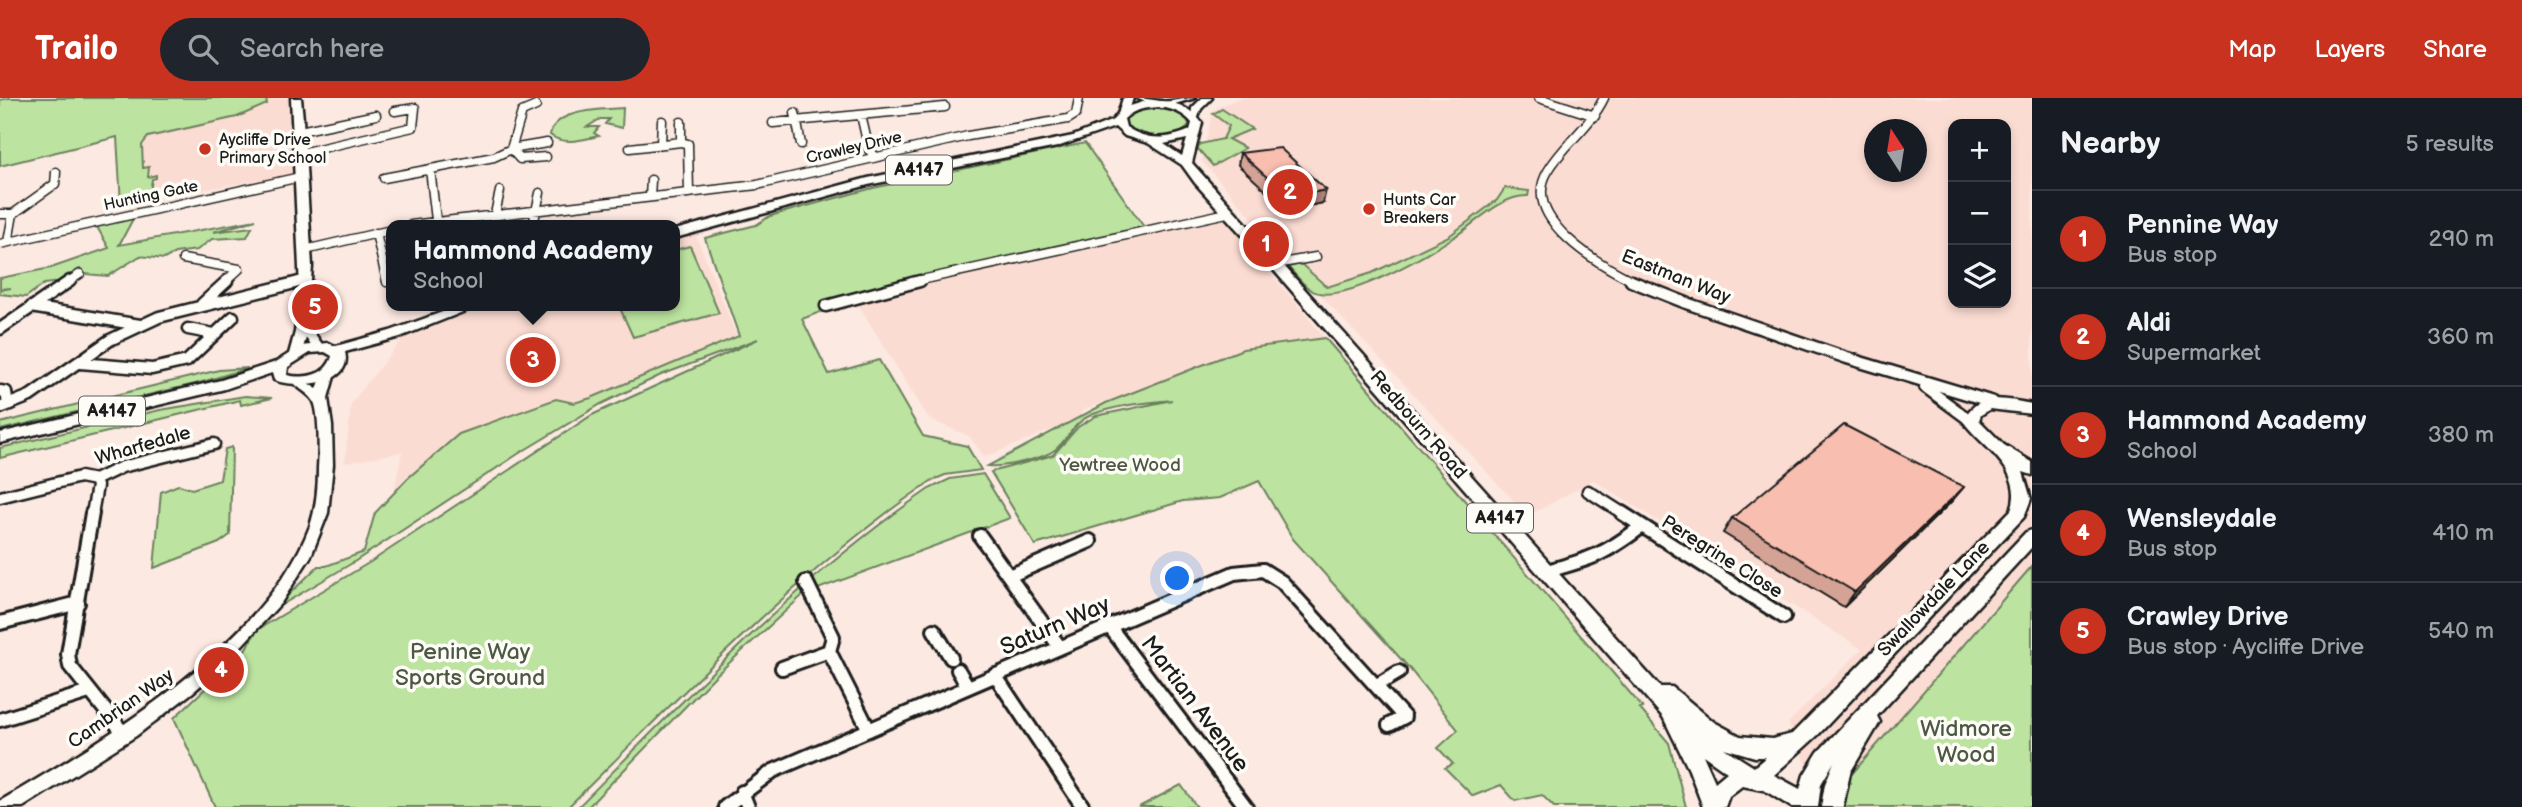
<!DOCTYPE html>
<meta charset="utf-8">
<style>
body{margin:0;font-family:"Balsamiq Sans",sans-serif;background:#20242c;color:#f1f3f6}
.controls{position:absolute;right:21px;top:21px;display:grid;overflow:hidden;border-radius:14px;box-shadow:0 4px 10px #0003}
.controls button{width:63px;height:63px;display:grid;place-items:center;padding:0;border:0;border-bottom:2px solid #363941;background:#171b24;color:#f1f3f6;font:35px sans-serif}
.compass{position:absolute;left:1864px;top:21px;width:63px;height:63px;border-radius:50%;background:#171b24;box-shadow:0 4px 10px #0003;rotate:348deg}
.you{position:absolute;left:1178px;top:481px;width:24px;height:24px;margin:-18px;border:5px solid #fff;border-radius:50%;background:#1a73e8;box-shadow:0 0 0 10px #1a73e833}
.badge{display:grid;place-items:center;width:46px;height:46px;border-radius:50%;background:#c8321e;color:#fff;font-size:23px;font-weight:700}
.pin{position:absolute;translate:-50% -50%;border:4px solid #fff;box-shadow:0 2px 7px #0006}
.popup{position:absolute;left:386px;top:122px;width:294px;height:91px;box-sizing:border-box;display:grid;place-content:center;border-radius:14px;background:#171b24;filter:drop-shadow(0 2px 5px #0005);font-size:23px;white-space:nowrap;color:#9ea1a6}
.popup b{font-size:26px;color:#f1f3f6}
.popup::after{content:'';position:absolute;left:50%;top:100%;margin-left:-14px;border:14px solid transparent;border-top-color:#171b24}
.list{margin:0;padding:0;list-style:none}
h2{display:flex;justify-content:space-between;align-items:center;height:91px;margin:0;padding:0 28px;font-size:30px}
h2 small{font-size:23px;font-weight:400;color:#9ea1a6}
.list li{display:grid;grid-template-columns:46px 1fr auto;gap:21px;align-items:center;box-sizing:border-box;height:98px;padding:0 28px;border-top:2px solid #363941}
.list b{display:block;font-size:26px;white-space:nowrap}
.list p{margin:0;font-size:23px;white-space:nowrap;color:#9ea1a6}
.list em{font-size:23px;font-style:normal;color:#9ea1a6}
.icon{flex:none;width:38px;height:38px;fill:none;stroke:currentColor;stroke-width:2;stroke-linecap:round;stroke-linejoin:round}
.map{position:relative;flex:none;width:2032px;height:709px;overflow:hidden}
header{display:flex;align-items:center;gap:42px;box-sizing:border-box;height:98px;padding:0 35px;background:#c8321e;color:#fff}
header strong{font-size:33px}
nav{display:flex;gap:38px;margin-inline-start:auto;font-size:24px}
.search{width:490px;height:63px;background:#20242c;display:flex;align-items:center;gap:18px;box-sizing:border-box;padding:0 24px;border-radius:38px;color:#9ea1a6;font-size:26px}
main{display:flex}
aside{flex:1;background:#171b24}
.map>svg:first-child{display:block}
.built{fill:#fbdcd2;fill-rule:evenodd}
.green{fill:#bce4a0;stroke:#6c805e;stroke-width:2}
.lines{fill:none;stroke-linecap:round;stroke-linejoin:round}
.street-far2-casing{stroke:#1c1c1c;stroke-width:11}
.street-far1-casing{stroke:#1c1c1c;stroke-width:15}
.street-casing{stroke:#1c1c1c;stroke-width:18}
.secondary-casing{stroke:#1c1c1c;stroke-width:5}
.primary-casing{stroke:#1c1c1c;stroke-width:5}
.street-far2{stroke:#fdfcf7;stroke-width:8}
.street-far1{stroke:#fdfcf7;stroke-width:10}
.street{stroke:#fdfcf7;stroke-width:12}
.secondary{fill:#fdfcf7;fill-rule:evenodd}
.primary{fill:#fdfcf7;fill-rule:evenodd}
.wall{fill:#d5a396;stroke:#1c1c1c;stroke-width:2}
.shaded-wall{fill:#ae857a;stroke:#1c1c1c;stroke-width:2}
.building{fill:#f8beaf;stroke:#1c1c1c;stroke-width:2}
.poi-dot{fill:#c8321e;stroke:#fdfcf7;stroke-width:2.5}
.labels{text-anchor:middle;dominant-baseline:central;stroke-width:7;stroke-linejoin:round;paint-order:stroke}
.far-poi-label{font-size:16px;fill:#1c1c1c;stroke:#fdfcf7;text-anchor:start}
.far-street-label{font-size:16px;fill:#1c1c1c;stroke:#fdfcf7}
.shield{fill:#fdfcf7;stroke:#605f5e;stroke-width:2}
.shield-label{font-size:18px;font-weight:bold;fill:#1c1c1c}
.street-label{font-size:19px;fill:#1c1c1c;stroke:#fdfcf7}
.park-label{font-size:19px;fill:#4c5844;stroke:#fdfcf7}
.near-street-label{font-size:23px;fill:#1c1c1c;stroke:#fdfcf7}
.near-park-label{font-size:23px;fill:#4c5844;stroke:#fdfcf7}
</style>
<header>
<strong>Trailo</strong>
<div class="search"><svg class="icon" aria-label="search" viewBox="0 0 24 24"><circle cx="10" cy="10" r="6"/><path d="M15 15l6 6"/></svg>Search here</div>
<nav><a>Map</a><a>Layers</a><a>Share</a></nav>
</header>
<main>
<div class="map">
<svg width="2032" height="709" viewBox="0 0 2032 709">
<rect width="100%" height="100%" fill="#fce9e1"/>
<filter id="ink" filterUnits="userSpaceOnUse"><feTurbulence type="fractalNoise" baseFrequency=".0143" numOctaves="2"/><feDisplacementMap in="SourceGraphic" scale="14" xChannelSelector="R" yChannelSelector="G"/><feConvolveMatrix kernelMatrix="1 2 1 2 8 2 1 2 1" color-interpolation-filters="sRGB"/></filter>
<g filter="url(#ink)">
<path class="built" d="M289 0 293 76 121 106 117 39 266 1Z
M1239 0H2032V709H1826L1788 625 1862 551 1593 382 1528 418 1324 201 1202 63 1213 12ZM1953 26H2006V205H1953ZM1874 32H1916V74H1874Z
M1225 120 1325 240 1302 249 1152 288 1087 310 1073 323 985 359 969 338 929 321 856 203 897 191Z
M695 135 737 239 591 300 574 305 556 301 459 336 394 394 402 354 345 365 351 306 403 240 486 208H675V141Z"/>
<path class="green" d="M8 0H272L266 1 267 6 237 19 148 39 142 47 143 70 149 69 148 79 156 77V80L152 81 150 94 121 106 117 39 0 68V2Z
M1153 8 1180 14 1188 22 1189 28C1175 45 1124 45 1124 20L1134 12Z
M623 10 622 30 605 26 609 21H600L587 29H599L594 35 599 38C584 41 564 48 550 37 555 10 602 12 623 10Z
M1222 11 1252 31 1228 41 1245 50 1213 68 1198 51 1200 46 1223 41 1229 28 1213 16Z
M1085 45 1144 129 894 185 802 221 829 276 879 262 923 338 967 348 981 372 945 377 931 383C794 477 686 593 568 709H215L174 620 243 555 257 532 372 463 592 317 758 241 661 277 601 306 518 356 354 464 273 512 318 468H326L364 454 375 415 408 380 459 336 556 301 574 305 591 300 739 238 705 140 756 127 770 118 873 90Z
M1505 90 1529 93 1528 98C1501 97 1476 125 1454 139 1428 156 1340 210 1311 192 1303 187 1295 176 1288 169L1301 166 1327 189 1372 175 1449 138 1497 102Z
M134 119 119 147 256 122 213 134 252 129 247 139 212 141 197 152 175 155 164 161 140 158 108 178 74 175 60 184 44 186 26 199 0 196V192L11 190 0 191V180L51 170 109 150 97 129Z
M690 148 719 215 633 239 619 208H675V152Z
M1325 240 1643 610 1640 611 1669 645 1686 709H1554L1542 697 1515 703 1501 687 1473 698 1445 670 1453 666 1438 650 1458 632 1409 570 1293 441 1259 383 1220 400 1183 403 1035 447 991 374 1053 357 1078 329 1096 318 1172 302C1145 305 1116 307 1091 317 1073 325 1069 340 1056 351 1044 361 1001 370 988 368L1106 305 1243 251Z
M248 270 199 285 0 332V325L219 272Z
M245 298 272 300 241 307 240 302 0 360V350L160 312Z
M232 349 230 437 219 445 154 470 161 394 178 387 192 391 220 382 225 351Z
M983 376 1010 420 804 496 714 579 588 709H578C689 597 797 481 929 391L950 381Z
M2032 468V709H1844L1838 692Z
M1181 687 1197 709H1139Z"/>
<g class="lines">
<defs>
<path id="street-far2" d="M1539 0 1595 18
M1604 0C1590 29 1564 46 1548 73 1519 121 1600 167 1635 184
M795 15 801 46
M861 17 869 52 875 58
M681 24V44L688 46 689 95
M773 25 945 9
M300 33 376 17
M661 46 662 23
M630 50 681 44
M511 51 520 61 546 59
M511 51 547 45
M301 55 413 29 415 10 395 13
M430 71 436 122
M384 80 494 59 511 51 522 14 536 8
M650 99 651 82
M0 116H13L8 144
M13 116 55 86 56 74
M495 116 500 93
M411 127 757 87 968 38 1068 21 1076 16 1079 0
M533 127 540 95
M376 135 387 184
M0 146 300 79
M305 152 391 132
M183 161 239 171 225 184
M1276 166 1316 159
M68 184 80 176
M296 184 305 182
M912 184 1227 115"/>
<path id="street-far1" d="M1631 183 1689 206 1847 260 1993 304
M202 206 227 183
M826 208 920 183
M31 209 140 227
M0 231 70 183
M188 231 214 236
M80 265 152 271 187 263 233 219
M1925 289 1971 323
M0 293 6 294 8 306
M0 310 30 298 110 242 159 219 303 183
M1588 393 1624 416
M0 399 80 379 95 382 122 369 214 346
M92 416 97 388 95 382"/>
<path id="street" d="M92 415 68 556 70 568 125 637
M1622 415 1784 519
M980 438 1059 548
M1547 473C1591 461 1604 457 1641 429
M1009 478 1090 443
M806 484 833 539 829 553 869 632
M0 525 78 505
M1109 528 1246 709
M934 532 951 560
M782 570 829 553
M958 572 968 589
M995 577 1083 709
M1377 587 1399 574
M0 622 89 594
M742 694 748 709
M725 709 773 673 1234 475 1263 472 1282 484 1404 619 1389 627"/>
<path id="secondary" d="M291 0H301L303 21 312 168 308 226 324 249 322 252H314L306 240 301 256 295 260 289 256 295 234 300 191Z
M1123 0H1133L1129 13 1124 16 1119 13Z
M1136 0C1145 0 1151 2 1160 3 1168 5 1184 0 1195 0L1161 10Z
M1202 0H1212L1201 11 1197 22H1191L1192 10Z
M329 271 335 275 328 300 332 328 333 367 328 415 311 458 281 505 221 570 193 594 136 638 23 709H0V703C104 642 266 546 310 428 316 410 318 390 318 370 319 356 320 313 313 302 308 295 299 291 293 284L300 280 317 291 323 275Z"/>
<path id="primary" d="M1146 3C1169 2 1188 6 1202 25L1192 65 1660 589H1672L1714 624 1740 638 1772 641 1792 636 2011 412C2026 372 1982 350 1963 323 1976 293 2006 301 2032 306V316L1990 311 1981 317 1979 322 2004 347 2032 364V377L2023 374 2031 401 2024 419 1818 637 1774 677 1800 691 1804 677 1818 654 2026 434 2032 432V449L1877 618 1880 624 1850 675 1843 709H1821L1825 686 1834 664 1821 686 1818 709H1791L1764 692 1742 688 1729 698 1725 709H1703L1689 672 1663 619 1271 169 1195 85 1182 67 1148 45 1125 38 1115 29 1057 49 868 87 675 140V132L868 80 1073 38 1113 22 1121 11ZM1159 9C1172 11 1183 14 1192 25L1190 32C1167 42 1147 43 1126 29L1124 21C1134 11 1145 10 1159 9ZM1187 41 1182 58 1164 46ZM1724 650 1755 659H1766L1754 669ZM1703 657 1727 674 1715 684Z
M459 208H478L400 239 345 254C354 289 294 290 274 282L272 275 225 291 0 345V335L221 282 276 264 301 248 328 245 336 248 390 233ZM325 254 332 258C327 278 304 281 287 277L288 269 310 255Z"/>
</defs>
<use href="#street-far2" class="street-far2-casing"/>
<use href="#street-far1" class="street-far1-casing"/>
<use href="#street" class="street-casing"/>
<use href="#secondary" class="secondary-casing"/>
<use href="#primary" class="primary-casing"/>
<use href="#street-far2" class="street-far2"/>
<use href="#street-far1" class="street-far1"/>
<use href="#street" class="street"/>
<use href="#secondary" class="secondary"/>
<use href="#primary" class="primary"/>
</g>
<path class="wall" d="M1240 55 1323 105 1287 112 1238 67Z
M1952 403 1844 509 1723 435 1732 420Z"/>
<path class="shaded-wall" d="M1326 92 1323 105 1287 112 1289 99Z
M1964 389 1952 403 1844 509 1855 494Z"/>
<path class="building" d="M1280 50 1326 92 1289 99 1240 55Z
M1844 327 1964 389 1855 494 1732 420Z"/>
</g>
<g class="poi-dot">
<circle cx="205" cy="51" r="7"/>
<circle cx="1369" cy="111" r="7"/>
</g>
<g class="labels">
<g class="far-poi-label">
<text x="219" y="42">Aycliffe Drive<tspan x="219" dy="18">Primary School</tspan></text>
<text x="1383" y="102">Hunts Car<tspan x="1383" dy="18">Breakers</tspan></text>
</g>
<g class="far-street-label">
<text transform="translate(854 50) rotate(-13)">Crawley Drive</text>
<text transform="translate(151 98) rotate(-12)">Hunting Gate</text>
</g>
<g class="shield">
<rect x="886" y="57.5" width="66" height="29" rx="5"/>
<rect x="79" y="298.5" width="66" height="29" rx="5"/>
<rect x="1467" y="405.5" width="66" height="29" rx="5"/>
</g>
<g class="shield-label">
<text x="919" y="72">A4147</text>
<text x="112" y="313">A4147</text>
<text x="1500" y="420">A4147</text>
</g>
<g class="street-label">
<text transform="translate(1676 179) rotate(22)">Eastman Way</text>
<text transform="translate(1418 327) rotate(49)">Redbourn Road</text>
<text transform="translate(143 348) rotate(-16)">Wharfedale</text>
<text transform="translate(1722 459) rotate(32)">Peregrine Close</text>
<text transform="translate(1934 501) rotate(-46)">Swallowdale Lane</text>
<text transform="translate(121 611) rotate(-35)">Cambrian Way</text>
</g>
<g class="park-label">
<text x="1120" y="367">Yewtree Wood</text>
</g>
<g class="near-street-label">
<text transform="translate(1055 528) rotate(-23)">Saturn Way</text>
<text transform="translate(1195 606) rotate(53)">Martian Avenue</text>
</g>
<g class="near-park-label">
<text x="470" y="554">Penine Way<tspan x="470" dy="26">Sports Ground</tspan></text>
<text x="1966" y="631">Widmore<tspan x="1966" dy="26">Wood</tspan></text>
</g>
</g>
</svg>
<div class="controls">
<button>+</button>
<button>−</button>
<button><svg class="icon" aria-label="layers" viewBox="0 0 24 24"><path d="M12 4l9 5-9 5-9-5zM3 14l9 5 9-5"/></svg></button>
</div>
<svg class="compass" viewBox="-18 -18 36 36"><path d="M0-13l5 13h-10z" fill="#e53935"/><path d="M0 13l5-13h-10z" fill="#9ea1a6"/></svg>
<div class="you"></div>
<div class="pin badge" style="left:1266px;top:146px">1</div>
<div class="pin badge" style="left:1290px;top:94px">2</div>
<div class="pin badge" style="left:533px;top:262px">3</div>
<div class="popup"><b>Hammond Academy</b>School</div>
<div class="pin badge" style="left:221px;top:572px">4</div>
<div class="pin badge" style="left:315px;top:209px">5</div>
</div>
<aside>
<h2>Nearby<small>5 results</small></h2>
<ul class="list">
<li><span class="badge">1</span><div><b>Pennine Way</b><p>Bus stop</p></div><em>290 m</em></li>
<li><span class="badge">2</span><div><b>Aldi</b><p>Supermarket</p></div><em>360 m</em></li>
<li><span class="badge">3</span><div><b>Hammond Academy</b><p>School</p></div><em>380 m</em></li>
<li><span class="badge">4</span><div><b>Wensleydale</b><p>Bus stop</p></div><em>410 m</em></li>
<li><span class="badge">5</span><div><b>Crawley Drive</b><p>Bus stop · Aycliffe Drive</p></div><em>540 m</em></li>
</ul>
</aside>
</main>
